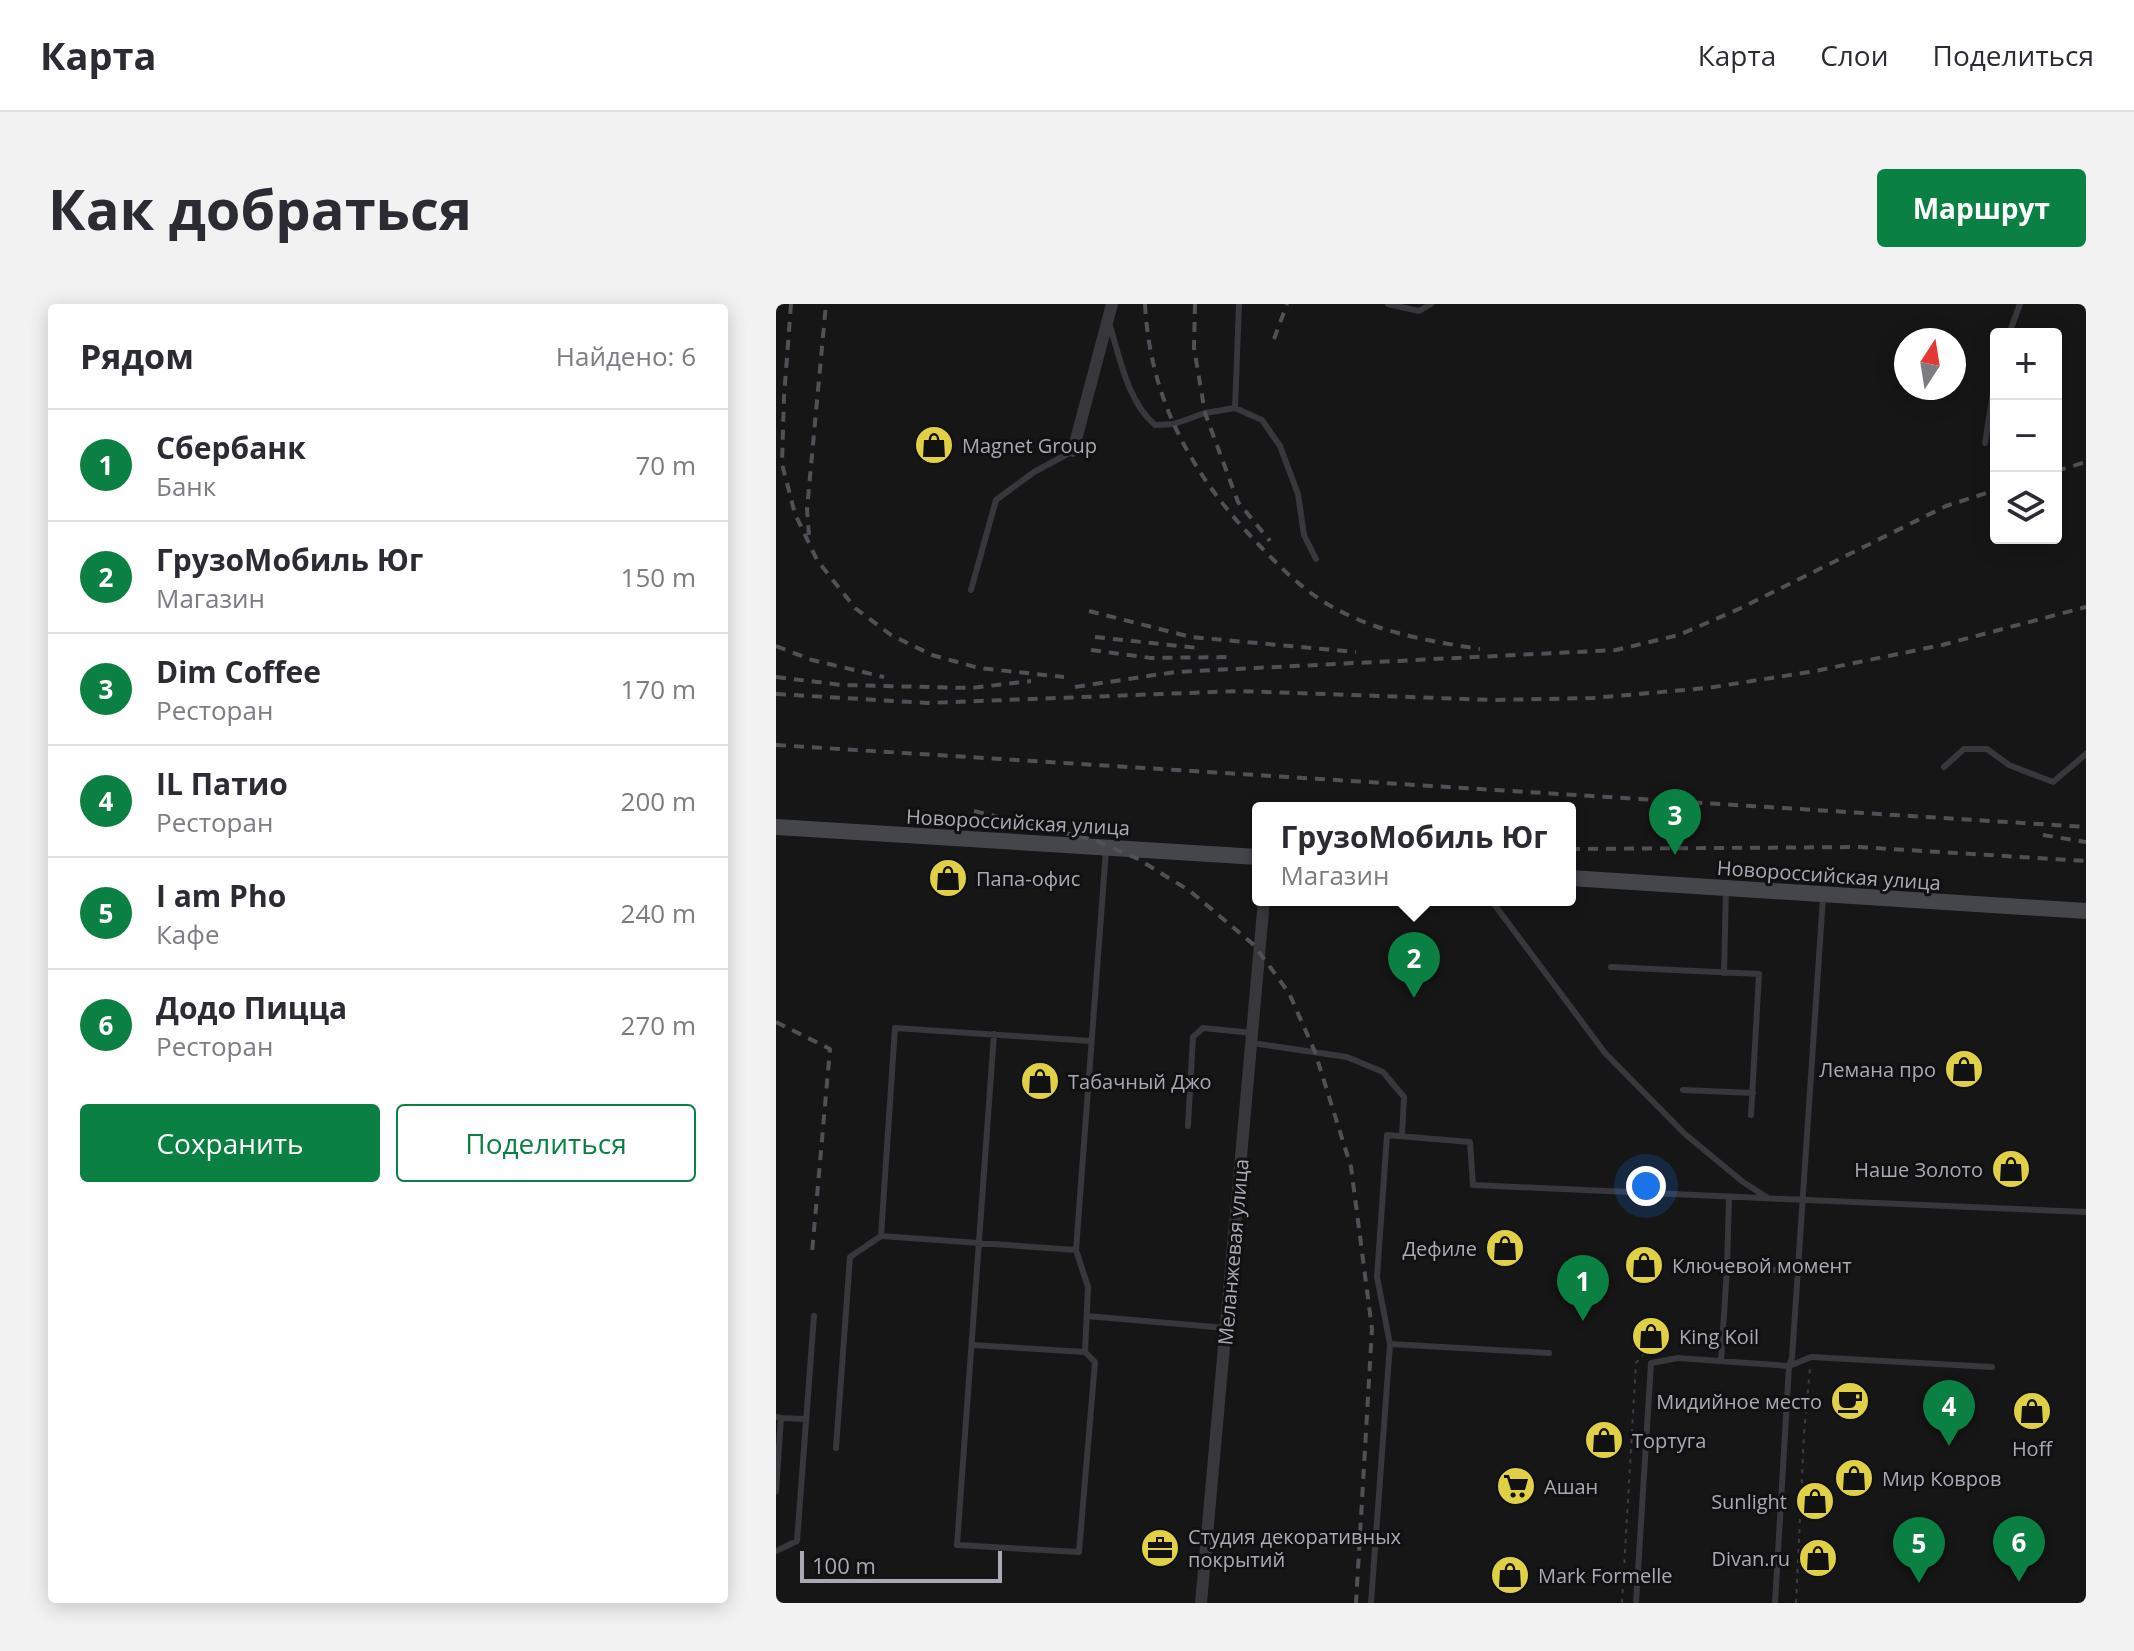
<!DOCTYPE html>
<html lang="ru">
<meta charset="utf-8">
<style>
body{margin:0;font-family:"Open Sans",sans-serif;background:#f2f2f3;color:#2b2b33}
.controls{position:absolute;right:24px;top:24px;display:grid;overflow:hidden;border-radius:8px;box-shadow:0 4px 20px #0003}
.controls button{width:72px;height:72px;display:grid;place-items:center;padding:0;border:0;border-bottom:2px solid #e1e1e2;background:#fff;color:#2b2b33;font:40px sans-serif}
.compass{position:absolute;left:1118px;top:24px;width:72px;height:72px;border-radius:50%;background:#fff;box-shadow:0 4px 20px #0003;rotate:12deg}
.scale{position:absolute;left:24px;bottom:20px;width:202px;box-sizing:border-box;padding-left:8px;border:4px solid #a9aab6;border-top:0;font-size:22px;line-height:28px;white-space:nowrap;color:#a9aab6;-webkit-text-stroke:6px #111112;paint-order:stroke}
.you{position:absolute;left:870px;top:882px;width:28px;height:28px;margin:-20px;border:6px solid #fff;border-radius:50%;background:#1a73e8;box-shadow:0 0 0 12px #1a73e833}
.badge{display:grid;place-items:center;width:52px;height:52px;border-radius:50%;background:#0b8043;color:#fff;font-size:26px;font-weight:700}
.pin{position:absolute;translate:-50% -66px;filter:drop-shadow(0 2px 4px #0008)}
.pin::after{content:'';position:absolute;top:42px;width:28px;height:24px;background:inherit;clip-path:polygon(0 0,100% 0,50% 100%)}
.popup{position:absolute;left:476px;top:498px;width:324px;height:104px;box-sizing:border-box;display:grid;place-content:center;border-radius:8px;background:#fff;filter:drop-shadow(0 2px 6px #0005);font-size:26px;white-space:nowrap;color:#7c7c81}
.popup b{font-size:30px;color:#2b2b33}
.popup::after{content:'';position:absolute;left:50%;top:100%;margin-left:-16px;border:16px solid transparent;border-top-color:#fff}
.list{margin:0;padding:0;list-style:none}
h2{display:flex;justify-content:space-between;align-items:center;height:104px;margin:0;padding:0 32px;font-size:34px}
h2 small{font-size:26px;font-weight:400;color:#7c7c81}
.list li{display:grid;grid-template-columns:52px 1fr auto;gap:24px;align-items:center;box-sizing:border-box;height:112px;padding:0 32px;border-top:2px solid #e1e1e2}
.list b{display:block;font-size:30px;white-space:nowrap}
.list p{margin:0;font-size:26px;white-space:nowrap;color:#7c7c81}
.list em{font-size:26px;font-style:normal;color:#7c7c81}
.actions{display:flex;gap:16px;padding:24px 32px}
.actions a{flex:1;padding:18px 0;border:2px solid #0b8043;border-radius:8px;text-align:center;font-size:28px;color:#0b8043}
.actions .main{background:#0b8043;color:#fff}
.icon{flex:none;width:44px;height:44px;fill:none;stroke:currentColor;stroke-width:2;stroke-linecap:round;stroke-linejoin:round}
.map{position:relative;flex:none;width:1310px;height:1299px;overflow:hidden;border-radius:8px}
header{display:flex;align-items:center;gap:48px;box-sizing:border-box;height:112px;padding:0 40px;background:#fff;border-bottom:2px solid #e1e1e2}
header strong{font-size:38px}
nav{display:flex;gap:44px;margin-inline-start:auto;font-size:28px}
.intro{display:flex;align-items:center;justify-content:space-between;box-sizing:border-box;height:192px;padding:0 48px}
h1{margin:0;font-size:56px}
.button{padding:20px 36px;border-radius:8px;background:#0b8043;color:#fff;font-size:28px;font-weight:700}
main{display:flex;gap:48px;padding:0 48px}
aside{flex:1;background:#fff;border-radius:8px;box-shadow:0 4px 20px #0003}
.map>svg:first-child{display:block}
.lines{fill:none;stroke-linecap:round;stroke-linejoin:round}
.path{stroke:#3d3d43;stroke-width:2;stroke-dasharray:4 6;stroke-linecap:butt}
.service{stroke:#37373c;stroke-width:6}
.minor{stroke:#37373c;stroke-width:12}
.secondary{stroke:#45454c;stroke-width:16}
.rail{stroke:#505057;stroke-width:4;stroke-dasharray:10 8;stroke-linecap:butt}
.labels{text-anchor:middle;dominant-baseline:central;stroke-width:6;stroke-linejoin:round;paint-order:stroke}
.poi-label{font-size:20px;fill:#a9aab6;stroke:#111112;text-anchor:start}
.street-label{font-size:20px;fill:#a9aab6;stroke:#111112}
</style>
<header>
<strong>Карта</strong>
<nav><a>Карта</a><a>Слои</a><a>Поделиться</a></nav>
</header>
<div class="intro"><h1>Как добраться</h1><a class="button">Маршрут</a></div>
<main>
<aside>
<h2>Рядом<small>Найдено: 6</small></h2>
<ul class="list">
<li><span class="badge">1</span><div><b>Сбербанк</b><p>Банк</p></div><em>70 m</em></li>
<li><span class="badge">2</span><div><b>ГрузоМобиль Юг</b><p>Магазин</p></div><em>150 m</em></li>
<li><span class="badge">3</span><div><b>Dim Coffee</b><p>Ресторан</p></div><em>170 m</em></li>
<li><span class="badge">4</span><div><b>IL Патио</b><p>Ресторан</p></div><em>200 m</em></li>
<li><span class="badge">5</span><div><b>I am Pho</b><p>Кафе</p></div><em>240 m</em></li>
<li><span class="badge">6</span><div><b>Додо Пицца</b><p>Ресторан</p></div><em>270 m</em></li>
</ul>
<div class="actions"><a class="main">Сохранить</a><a>Поделиться</a></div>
</aside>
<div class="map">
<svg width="1310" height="1299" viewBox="0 0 1310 1299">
<rect width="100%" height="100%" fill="#161617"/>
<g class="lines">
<path class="path" d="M846 1299 860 1059 872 1045 888 1046
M1020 1299 1028 1129 1034 1064"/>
<path class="service" d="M612 0 643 7 655 0
M333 19C344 53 351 97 379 121L398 120 429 109 459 104 486 116 504 142 522 190 528 231 540 255
M1233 30 1244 0
M459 104 463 0
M1209 139 1220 70
M195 286 220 196 258 168 297 147
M1168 463 1188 445H1211L1233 461 1277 478 1310 450
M715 596 829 749 909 830 967 878 992 894
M835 663 983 670 975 811
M948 669 950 584
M218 730 181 1241 303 1248 319 1058 309 1048
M476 739 571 753 607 768 628 793 626 832
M907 786 977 789
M412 822 417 733 427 724 477 729
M105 932 300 946 330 546
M951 964 953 893
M311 1012 450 1024
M614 1040 773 1049
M196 1041 309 1048 312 983 300 946
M945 1057 951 964 1022 967
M0 1113 5 1114 0 1187
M5 1114 30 1115
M60 1144 74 953 105 932 119 724 315 737
M0 1247 21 1237 38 1012
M595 1299 614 1040 601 973 611 831 694 838 697 881C901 891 1106 899 1310 908
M860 1299 875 1059 902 1054 1013 1062 1035 1053 1216 1063
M999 1299 1013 1062 1016 1054 1047 593"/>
<path class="minor" d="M297 147 336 0
M425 1299 488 596"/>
<path class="secondary" d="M0 523 482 553
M794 574 1310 607"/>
<path class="rail" d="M15 0 8 93 6 160 19 210 41 256 79 304 115 331 156 351 203 364 288 373
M369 0C374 97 417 173 484 242 505 264 526 285 553 301 599 328 652 337 704 345
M419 0 418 44 429 109 462 198 494 237
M498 35 511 0
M1280 167 1310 158
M33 231 31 205 50 0
M313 307 415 333 580 348
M319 333 422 344
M0 342 36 356 108 373
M315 346 375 354 453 353
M0 373 66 381 195 384 255 377
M299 383 399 368 840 346 903 331 965 304 1170 202 1220 186
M0 390 152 399 463 387 718 396 817 394 931 384 1034 368 1166 341 1310 303
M0 441 1310 523
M198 507 318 536 362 555 414 587 478 641 513 689 539 748 575 863 596 1025 580 1299
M1267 531 1310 538
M794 545 1082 543 1310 557
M0 718 54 745 36 949"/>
</g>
<defs>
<symbol id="shop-disc" viewBox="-11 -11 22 22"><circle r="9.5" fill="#dfd046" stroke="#111112"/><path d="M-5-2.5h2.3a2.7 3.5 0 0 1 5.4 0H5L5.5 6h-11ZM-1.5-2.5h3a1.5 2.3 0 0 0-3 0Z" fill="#111"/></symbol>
<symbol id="cafe-disc" viewBox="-11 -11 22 22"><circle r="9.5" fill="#dfd046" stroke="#111112"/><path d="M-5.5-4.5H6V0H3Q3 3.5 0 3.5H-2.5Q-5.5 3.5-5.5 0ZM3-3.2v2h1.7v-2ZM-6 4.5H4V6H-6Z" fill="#111"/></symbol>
<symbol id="supermarket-disc" viewBox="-11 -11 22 22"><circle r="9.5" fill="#dfd046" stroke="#111112"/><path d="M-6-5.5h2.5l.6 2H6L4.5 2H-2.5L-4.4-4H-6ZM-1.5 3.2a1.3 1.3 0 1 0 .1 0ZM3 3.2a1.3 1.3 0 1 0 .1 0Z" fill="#111"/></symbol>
<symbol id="office-disc" viewBox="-11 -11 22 22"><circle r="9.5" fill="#dfd046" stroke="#111112"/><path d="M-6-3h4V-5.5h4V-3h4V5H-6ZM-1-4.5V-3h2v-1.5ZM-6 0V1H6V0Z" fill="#111"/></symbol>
</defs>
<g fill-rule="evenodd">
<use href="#shop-disc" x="136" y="119" width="44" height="44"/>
<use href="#shop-disc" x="150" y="552" width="44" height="44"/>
<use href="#shop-disc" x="1166" y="743" width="44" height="44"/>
<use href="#shop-disc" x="242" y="755" width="44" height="44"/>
<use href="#shop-disc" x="1213" y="843" width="44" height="44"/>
<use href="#shop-disc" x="707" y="922" width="44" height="44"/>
<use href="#shop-disc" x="846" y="939" width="44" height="44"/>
<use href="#shop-disc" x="853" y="1010" width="44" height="44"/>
<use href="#cafe-disc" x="1052" y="1075" width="44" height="44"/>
<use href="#shop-disc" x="1234" y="1085" width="44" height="44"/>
<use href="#shop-disc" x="806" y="1114" width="44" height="44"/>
<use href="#shop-disc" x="1056" y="1152" width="44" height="44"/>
<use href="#supermarket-disc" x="718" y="1160" width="44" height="44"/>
<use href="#shop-disc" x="1017" y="1175" width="44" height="44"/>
<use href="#office-disc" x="362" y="1222" width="44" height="44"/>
<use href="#shop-disc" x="1020" y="1232" width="44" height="44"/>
<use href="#shop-disc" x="712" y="1249" width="44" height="44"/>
</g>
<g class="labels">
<g class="poi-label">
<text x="186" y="141">Magnet Group</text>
<text x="200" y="574">Папа-офис</text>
<text x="1160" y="765" text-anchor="end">Лемана про</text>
<text x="292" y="777">Табачный Джо</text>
<text x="1207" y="865" text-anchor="end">Наше Золото</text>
<text x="701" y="944" text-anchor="end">Дефиле</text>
<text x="896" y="961">Ключевой момент</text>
<text x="903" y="1032">King Koil</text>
<text x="1046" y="1097" text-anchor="end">Мидийное место</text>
<text x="856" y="1136">Тортуга</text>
<text x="1256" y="1144" text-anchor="middle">Hoff</text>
<text x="1106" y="1174">Мир Ковров</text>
<text x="768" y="1182">Ашан</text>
<text x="1011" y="1197" text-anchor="end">Sunlight</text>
<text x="412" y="1232">Студия декоративных<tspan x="412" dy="23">покрытий</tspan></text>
<text x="1014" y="1254" text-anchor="end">Divan.ru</text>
<text x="762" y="1271">Mark Formelle</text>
</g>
<g class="street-label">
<text transform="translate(242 518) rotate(3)">Новороссийская улица</text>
<text transform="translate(1053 571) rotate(4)">Новороссийская улица</text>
<text transform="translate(457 948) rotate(-85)">Меланжевая улица</text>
</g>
</g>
</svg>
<div class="controls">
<button>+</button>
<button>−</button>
<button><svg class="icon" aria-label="layers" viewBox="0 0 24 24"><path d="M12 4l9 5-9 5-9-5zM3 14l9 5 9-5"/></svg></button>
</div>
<svg class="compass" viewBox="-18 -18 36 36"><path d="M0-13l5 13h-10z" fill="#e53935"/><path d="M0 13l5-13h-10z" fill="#7c7c81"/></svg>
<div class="scale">100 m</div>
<div class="you"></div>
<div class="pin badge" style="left:807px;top:1017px">1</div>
<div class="pin badge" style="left:638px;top:694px">2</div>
<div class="popup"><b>ГрузоМобиль Юг</b>Магазин</div>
<div class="pin badge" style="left:899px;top:551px">3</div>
<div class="pin badge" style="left:1173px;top:1142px">4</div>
<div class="pin badge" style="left:1143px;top:1279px">5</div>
<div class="pin badge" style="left:1243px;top:1278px">6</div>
</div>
</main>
